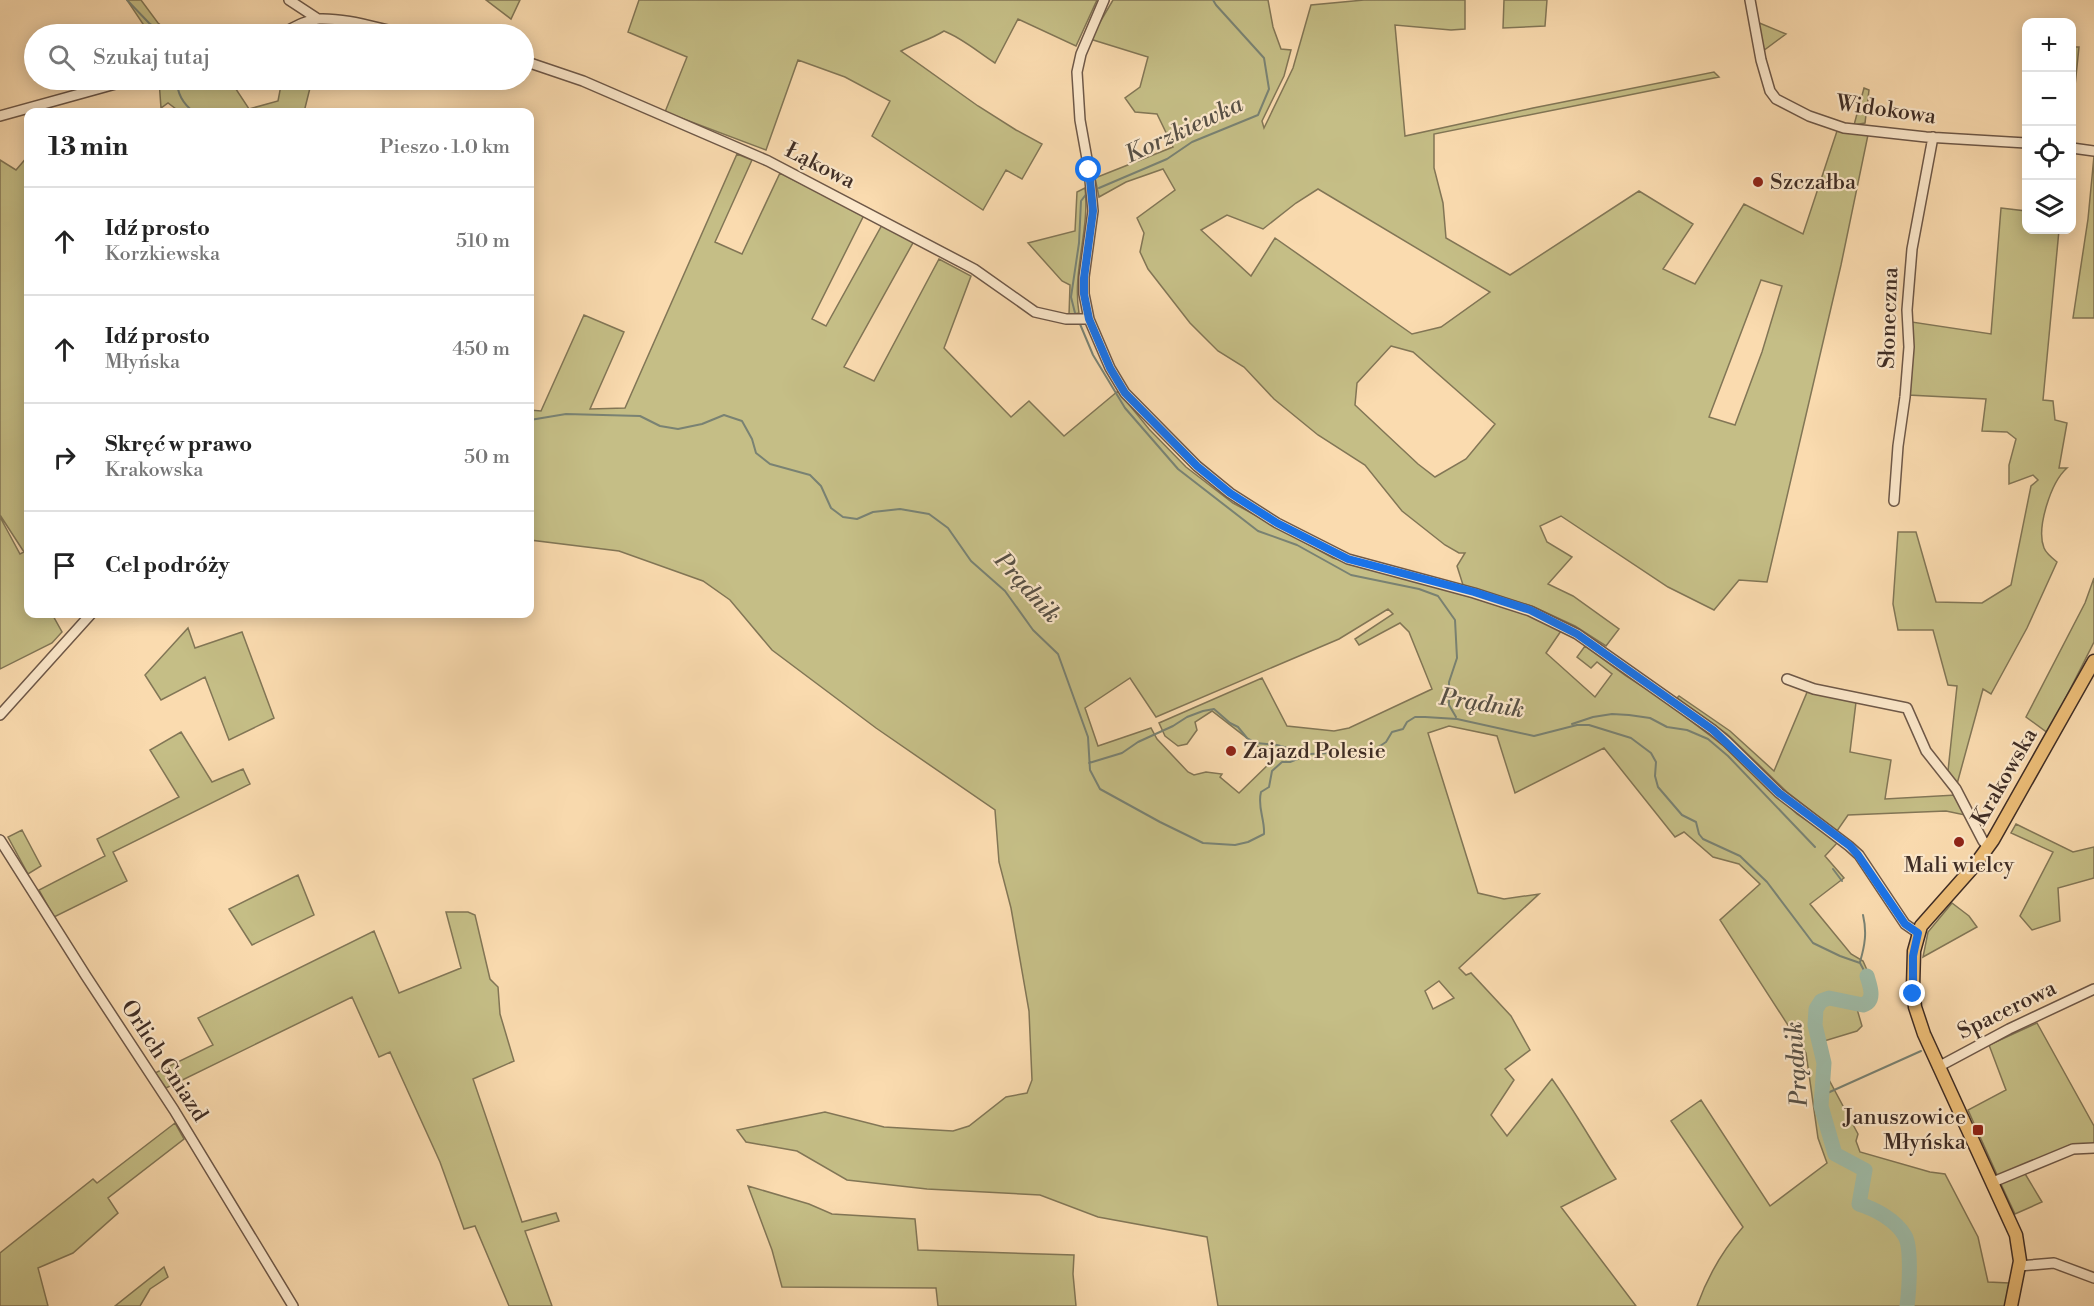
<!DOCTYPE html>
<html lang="pl">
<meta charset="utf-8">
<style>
body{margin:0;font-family:"Libre Bodoni",serif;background:#f6f6f6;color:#222}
.controls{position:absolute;right:18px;top:18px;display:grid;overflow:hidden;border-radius:12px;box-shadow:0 3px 15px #0003}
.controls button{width:54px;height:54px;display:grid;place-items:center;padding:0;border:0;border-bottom:2px solid #e0e0e0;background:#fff;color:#222;font:30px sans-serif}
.stop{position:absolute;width:18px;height:18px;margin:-14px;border:4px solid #1a73e8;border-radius:50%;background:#fff}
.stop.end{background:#1a73e8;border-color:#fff;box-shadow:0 2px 6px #0008}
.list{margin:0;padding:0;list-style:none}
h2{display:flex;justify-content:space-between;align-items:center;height:78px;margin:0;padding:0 24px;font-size:26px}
h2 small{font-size:20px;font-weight:400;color:#767676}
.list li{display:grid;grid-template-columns:39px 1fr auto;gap:18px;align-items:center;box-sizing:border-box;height:108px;padding:0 24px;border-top:2px solid #e0e0e0}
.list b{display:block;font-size:22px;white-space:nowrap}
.list p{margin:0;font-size:20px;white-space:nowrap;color:#767676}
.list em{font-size:20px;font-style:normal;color:#767676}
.icon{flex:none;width:33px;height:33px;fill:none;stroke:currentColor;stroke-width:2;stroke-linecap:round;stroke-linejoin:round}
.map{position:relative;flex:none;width:2094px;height:1306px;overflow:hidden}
.search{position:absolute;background:#fff;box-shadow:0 3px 15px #0003;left:24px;top:24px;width:510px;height:66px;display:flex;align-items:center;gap:15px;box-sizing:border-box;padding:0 21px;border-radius:33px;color:#767676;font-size:22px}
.panel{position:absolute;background:#fff;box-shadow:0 3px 15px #0003;left:24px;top:108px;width:510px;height:510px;border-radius:12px}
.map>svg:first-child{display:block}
.green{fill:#c5be86;stroke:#827656;stroke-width:1.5;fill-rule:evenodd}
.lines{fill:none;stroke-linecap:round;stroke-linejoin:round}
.stream{stroke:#798273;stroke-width:2}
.river{stroke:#9fbba7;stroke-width:15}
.minor-casing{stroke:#6e5848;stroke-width:12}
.major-casing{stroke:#3f2d25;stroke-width:15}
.minor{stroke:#fce8cb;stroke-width:9}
.major{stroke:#edbe78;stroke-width:12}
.route{stroke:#1a73e8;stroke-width:8}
.poi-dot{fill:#8f2418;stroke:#fce8cb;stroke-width:2}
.labels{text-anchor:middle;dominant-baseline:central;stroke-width:4.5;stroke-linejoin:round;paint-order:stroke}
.street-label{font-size:22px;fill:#3f2d25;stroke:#fce8cb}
.poi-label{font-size:22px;fill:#3f2d25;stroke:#fce8cb;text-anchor:start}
.water-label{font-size:24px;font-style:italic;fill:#575046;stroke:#fce8cb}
</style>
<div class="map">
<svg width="2094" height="1306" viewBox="0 0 2094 1306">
<rect width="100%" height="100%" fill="#fadbaf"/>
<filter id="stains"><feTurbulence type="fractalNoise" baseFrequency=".00333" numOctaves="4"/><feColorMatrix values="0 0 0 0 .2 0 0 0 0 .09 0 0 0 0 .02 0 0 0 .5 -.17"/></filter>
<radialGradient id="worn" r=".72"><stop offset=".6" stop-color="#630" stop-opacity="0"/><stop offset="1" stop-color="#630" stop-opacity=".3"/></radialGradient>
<path class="green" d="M127 0H141L158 23 173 34H152L147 30Z
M486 0H520L511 19Z
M639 0H1097L1076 46 1018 19 995 63C978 52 962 38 944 31 930 40 916 43 901 51L978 106 1016 130 1042 144 1022 179 1006 170 983 210 872 136 890 101 845 77 798 60 766 150 665 112 687 57 628 32Z
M1113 0H1268L1273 27 1281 49 1291 50 1284 76 1262 121 1264 128 1293 68 1311 5 1364 0H1465V29L1451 30 1395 25 1405 136 1533 108 1714 72 1719 77 1434 134V168L1443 203 1446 238 1510 275 1639 191 1693 224 1663 269 1695 284 1744 204 1803 234 1837 131 1868 135 1841 265 1767 582 1739 580 1714 610 1668 587 1561 516 1540 526 1547 542 1572 557 1548 584 1573 596 1619 629 1606 646 1575 626 1534 607 1463 585 1457 566 1465 553H1459L1445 545 1402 511 1365 465 1318 435 1274 399 1244 367 1218 351 1190 323 1148 269 1140 252 1144 233 1137 218 1175 190 1163 169 1126 182 1099 197 1095 178 1173 147 1157 114 1135 112 1125 98 1140 87 1148 57 1090 39ZM1318 189 1490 292 1441 327 1412 334 1275 238 1251 276 1201 230 1227 215 1263 229 1296 203ZM1761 280 1782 286 1762 352 1735 425 1709 417ZM1391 346 1413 352 1495 424 1466 459 1435 477 1418 464 1355 405 1357 383Z
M1504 0H1547L1545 26 1503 28Z
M1757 22 1786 34 1763 51Z
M327 23 324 34H292L307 26Z
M2072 47H2079L2072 115Z
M159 80H230L249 109 278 101 282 80H312L304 112H180L168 103 161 108Z
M1864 88 1869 90 1865 123 1854 125Z
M737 154 752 160 715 242 742 254 780 173 864 215 812 319 826 326 882 225 914 241 844 367 874 381 939 259 971 276 944 348 1011 417 1029 401 1064 436 1118 391 1149 429 1186 467 1233 503 1333 558 1527 612 1561 631 1546 653 1595 697 1612 674 1597 662 1591 668 1577 657 1585 646 1626 676 1662 699 1725 747 1797 814 1838 842 1825 856 1844 878 1810 904 1851 954 1863 961 1871 979 1874 998 1871 1008 1857 1009 1862 1026 1857 1031 1824 1041 1827 1076 1858 1134 1856 1141 1860 1152 1930 1172 1945 1174 1978 1237 1988 1282 2009 1283 2005 1306H1697C1707 1278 1723 1250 1743 1227L1671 1121 1701 1100 1770 1206 1827 1163 1818 1138 1806 1053 1720 920 1760 884 1739 864 1713 857 1684 832 1675 837 1604 748 1515 793 1497 736 1449 726 1428 733 1478 893 1504 899 1539 894 1459 968 1466 975 1471 973 1511 1016 1530 1050 1505 1069 1514 1080 1491 1115 1507 1136 1552 1079C1575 1111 1594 1146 1616 1179L1561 1207 1636 1306H1218L1207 1237 1098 1217 1040 1195 927 1189 847 1180 797 1151 746 1142 737 1130 825 1112 884 1127 953 1131 969 1126 1006 1097 1027 1093 1032 1080 1029 1011 1011 908 999 862 995 810 876 728 772 650 730 600 703 581 619 551 530 540V410L541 411 584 315 624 332 590 409 625 408ZM1388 609 1393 614 1355 639 1359 645 1400 623 1409 632 1432 689 1349 728 1334 731 1287 726 1262 678 1159 723 1165 736 1178 746 1187 744 1197 730 1195 722 1212 711 1274 759 1239 793 1220 777 1222 774 1206 772 1194 775 1188 772 1157 739 1151 728 1098 746 1085 708 1130 678 1156 717 1339 639ZM1439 981 1454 998 1433 1009 1425 991Z
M28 156V614H52L62 632 52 643 0 669V517L20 554 24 552 0 515V160L16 170Z
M2094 156V318H2073L2088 219Z
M1085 188C1090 230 1072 271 1079 313L1069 315 1070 285 1062 281 1028 243 1075 231 1077 192Z
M2001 208 2026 211V230H2059L2043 400 2053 401 2055 420 2067 423 2059 468H2067C2051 482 2036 528 2044 548 2046 553 2052 558 2057 562L2027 628 1991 694 1983 689 1957 784 1948 771 1957 686 1948 685 1933 630H1898L1893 604 1898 532H1916L1936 602 1982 603 2011 585 2031 486 2038 480 2033 475 2009 484V465L2016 439 2007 432 1982 431 1986 399 1908 395 1912 322 1991 334Z
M2094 578V642L2048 733 2026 717 2085 603Z
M188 628 195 648 242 632 274 718 229 740 205 677 161 700 145 675Z
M1808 690 1856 702 1850 752 1891 760 1885 799 1956 795 1965 815 1946 811 1848 815 1837 831 1787 792 1727 734 1677 698 1679 696 1730 731 1774 771Z
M181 732 212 782 243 769 250 784 113 852 127 881 54 917 39 890 105 856 97 839 179 797 150 750Z
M2016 824 2073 852 2094 847V878L2058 888 2060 921 2032 930 2020 916 2053 852 2011 833Z
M22 830 41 866 28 874 8 837Z
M298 875 314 915 252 945 229 909Z
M1952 903 1969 916 1977 927 1923 957 1928 932Z
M446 912H468L475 915 490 979 498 987 500 1014 514 1061 473 1079 522 1222 556 1213 559 1221 525 1231 552 1306H509L475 1226 464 1229 440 1162 390 1052 379 1057 352 997 166 1088 155 1073 213 1045 198 1018 374 931 399 993 461 968Z
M2037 1023 2094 1126V1145H2070L1998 1177 1968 1110 2006 1090 1989 1045Z
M175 1123 184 1139 108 1198 118 1213 73 1253 38 1268 48 1306H0V1253L93 1179 97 1183Z
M2024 1172 2042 1202 2015 1214 2000 1182Z
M748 1186 809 1204 832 1214 915 1219 918 1250 1074 1255 1073 1274 1076 1306H938L936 1288 782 1287 772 1250Z
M164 1267 168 1277 150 1289 140 1306H115Z"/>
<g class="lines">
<path class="stream" d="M127 0 149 23 164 34
M177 80C177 94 183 104 194 112
M1099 188 1167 159 1192 142 1258 115 1269 89 1264 58 1216 5 1213 0
M1075 313 1071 297 1079 243 1081 201 1087 193
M1080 324 1093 355 1125 408 1178 469 1258 531 1297 545 1351 575 1419 589 1438 596 1455 620 1457 658 1449 682V705L1456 717
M530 420 566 414 640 416 660 426 678 429 702 424 724 415 742 421 752 439 756 453 770 464 810 475 821 486 831 508 843 517 857 519 873 512 900 509 929 514 948 528 971 561 1005 591 1033 630 1058 654 1088 737 1090 770 1100 789 1160 822 1203 843 1235 845 1248 842 1264 834C1265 819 1257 807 1261 792L1269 787 1272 771 1282 762H1290L1310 754 1325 753 1347 757 1359 752H1371L1386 742 1392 732 1403 729 1407 722 1415 717H1425L1457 719 1534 736 1577 725H1589L1631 738 1651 753 1656 762 1655 776 1658 787 1682 815 1696 822 1699 834 1703 839 1740 856 1767 882 1813 943 1840 956 1860 963 1867 976
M1572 724 1593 717 1612 714 1629 715 1650 718 1667 727 1687 730 1708 739 1728 756 1815 847
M1089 763 1122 753 1138 742 1173 726 1187 717 1203 711 1214 709 1230 723 1238 727 1247 738 1256 743 1277 745 1309 754
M1833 869 1842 881
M1860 962C1865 945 1867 932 1863 915
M1823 1095 1921 1051"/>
<path class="river" d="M1867 976C1870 986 1876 1001 1863 1005L1829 998 1821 1001 1816 1009 1815 1025 1824 1063 1821 1106 1835 1154 1865 1170 1859 1204C1875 1209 1896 1220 1905 1236 1912 1248 1909 1291 1907 1306"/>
<defs>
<path id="minor" d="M289 0 318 19
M1104 0 1081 54 1077 72 1080 120 1089 170 1093 211 1084 277V294L1089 319 1110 368 1125 393 1197 466 1230 493 1277 523 1348 559 1474 593 1530 611 1577 634 1713 730 1727 742 1779 793 1849 846 1859 855 1905 924 1918 933
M1750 0 1761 60 1770 91 1776 99 1809 116 1844 128 1926 137 2026 143
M281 34C293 28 305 20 319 19 348 18 379 29 407 34
M524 61 583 81 768 161 974 269 1035 312 1066 319H1089
M0 116 130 80
M2072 148 2094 151
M1894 501 1898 446 1905 397 1909 347 1907 310 1912 249 1933 137
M1787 679 1814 689 1907 708 1926 751 1956 789 1983 841 1989 847
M0 715 91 614
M0 840 86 976 174 1110 293 1306
M1938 1067 2009 1029 2094 989
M1993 1182 2073 1149 2094 1148
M2019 1266 2054 1263 2094 1278"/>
<path id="major" d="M2011 1306 2020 1261 2016 1235 1924 1034 1915 1007 1913 987 1914 951 1921 926 1975 865 1993 840 2094 661"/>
</defs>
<use href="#minor" class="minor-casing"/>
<use href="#major" class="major-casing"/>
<use href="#minor" class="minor"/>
<use href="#major" class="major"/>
</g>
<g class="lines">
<path class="route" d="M1089 170 1093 211 1084 278V294L1089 319 1110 368 1125 393 1197 466 1230 493 1277 523 1348 559 1474 592 1530 610 1577 634 1713 730 1779 793 1850 846 1858 855 1905 924 1918 933 1913 956V994"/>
</g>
<g class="poi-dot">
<circle cx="1758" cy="182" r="6"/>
<circle cx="1231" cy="751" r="6"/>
<circle cx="1959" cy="842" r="6"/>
<rect x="1972" y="1124" width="12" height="12" rx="3"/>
</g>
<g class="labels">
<g class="street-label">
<text transform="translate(1886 110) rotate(8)">Widokowa</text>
<text transform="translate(820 166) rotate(27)">Łąkowa</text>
<text transform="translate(1889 318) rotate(-88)">Słoneczna</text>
<text transform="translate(2005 777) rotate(-60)">Krakowska</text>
<text transform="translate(2007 1010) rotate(-26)">Spacerowa</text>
<text transform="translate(164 1061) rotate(57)">Orlich Gniazd</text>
</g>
<g class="poi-label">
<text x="1770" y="182">Szczałba</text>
<text x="1243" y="751">Zajazd Polesie</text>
<text x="1959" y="865" text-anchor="middle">Mali wielcy</text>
<text x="1966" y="1117" text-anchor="end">Januszowice<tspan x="1966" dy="25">Młyńska</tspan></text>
</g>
<g class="water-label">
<text transform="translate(1184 130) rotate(-25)">Korzkiewka</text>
<text transform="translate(1027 588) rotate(48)">Prądnik</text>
<text transform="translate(1482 704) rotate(9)">Prądnik</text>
<text transform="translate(1797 1064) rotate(-94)">Prądnik</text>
</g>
</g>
<rect width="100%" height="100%" filter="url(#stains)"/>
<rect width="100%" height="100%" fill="url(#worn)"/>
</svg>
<div class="controls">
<button>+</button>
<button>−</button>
<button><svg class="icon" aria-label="locate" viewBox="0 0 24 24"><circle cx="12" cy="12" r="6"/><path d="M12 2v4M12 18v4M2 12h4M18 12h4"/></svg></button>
<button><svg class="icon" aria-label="layers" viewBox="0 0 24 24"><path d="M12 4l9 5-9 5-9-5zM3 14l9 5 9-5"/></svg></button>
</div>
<div class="stop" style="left:1089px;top:170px"></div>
<div class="stop end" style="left:1913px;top:994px"></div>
<div class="search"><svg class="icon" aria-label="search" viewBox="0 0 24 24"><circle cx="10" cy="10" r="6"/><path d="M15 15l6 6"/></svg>Szukaj tutaj</div>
<section class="panel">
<h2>13 min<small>Pieszo · 1.0 km</small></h2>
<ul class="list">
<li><svg class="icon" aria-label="ahead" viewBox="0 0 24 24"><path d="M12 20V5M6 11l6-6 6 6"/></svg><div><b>Idź prosto</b><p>Korzkiewska</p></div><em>510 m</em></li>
<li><svg class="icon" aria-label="ahead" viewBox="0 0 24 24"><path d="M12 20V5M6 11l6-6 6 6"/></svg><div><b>Idź prosto</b><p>Młyńska</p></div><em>450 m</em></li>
<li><svg class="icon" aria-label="right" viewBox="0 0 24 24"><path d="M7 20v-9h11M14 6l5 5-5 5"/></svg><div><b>Skręć w prawo</b><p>Krakowska</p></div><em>50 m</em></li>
<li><svg class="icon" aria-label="arrive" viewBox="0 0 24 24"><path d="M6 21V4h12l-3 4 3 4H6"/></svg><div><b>Cel podróży</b></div></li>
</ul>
</section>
</div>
